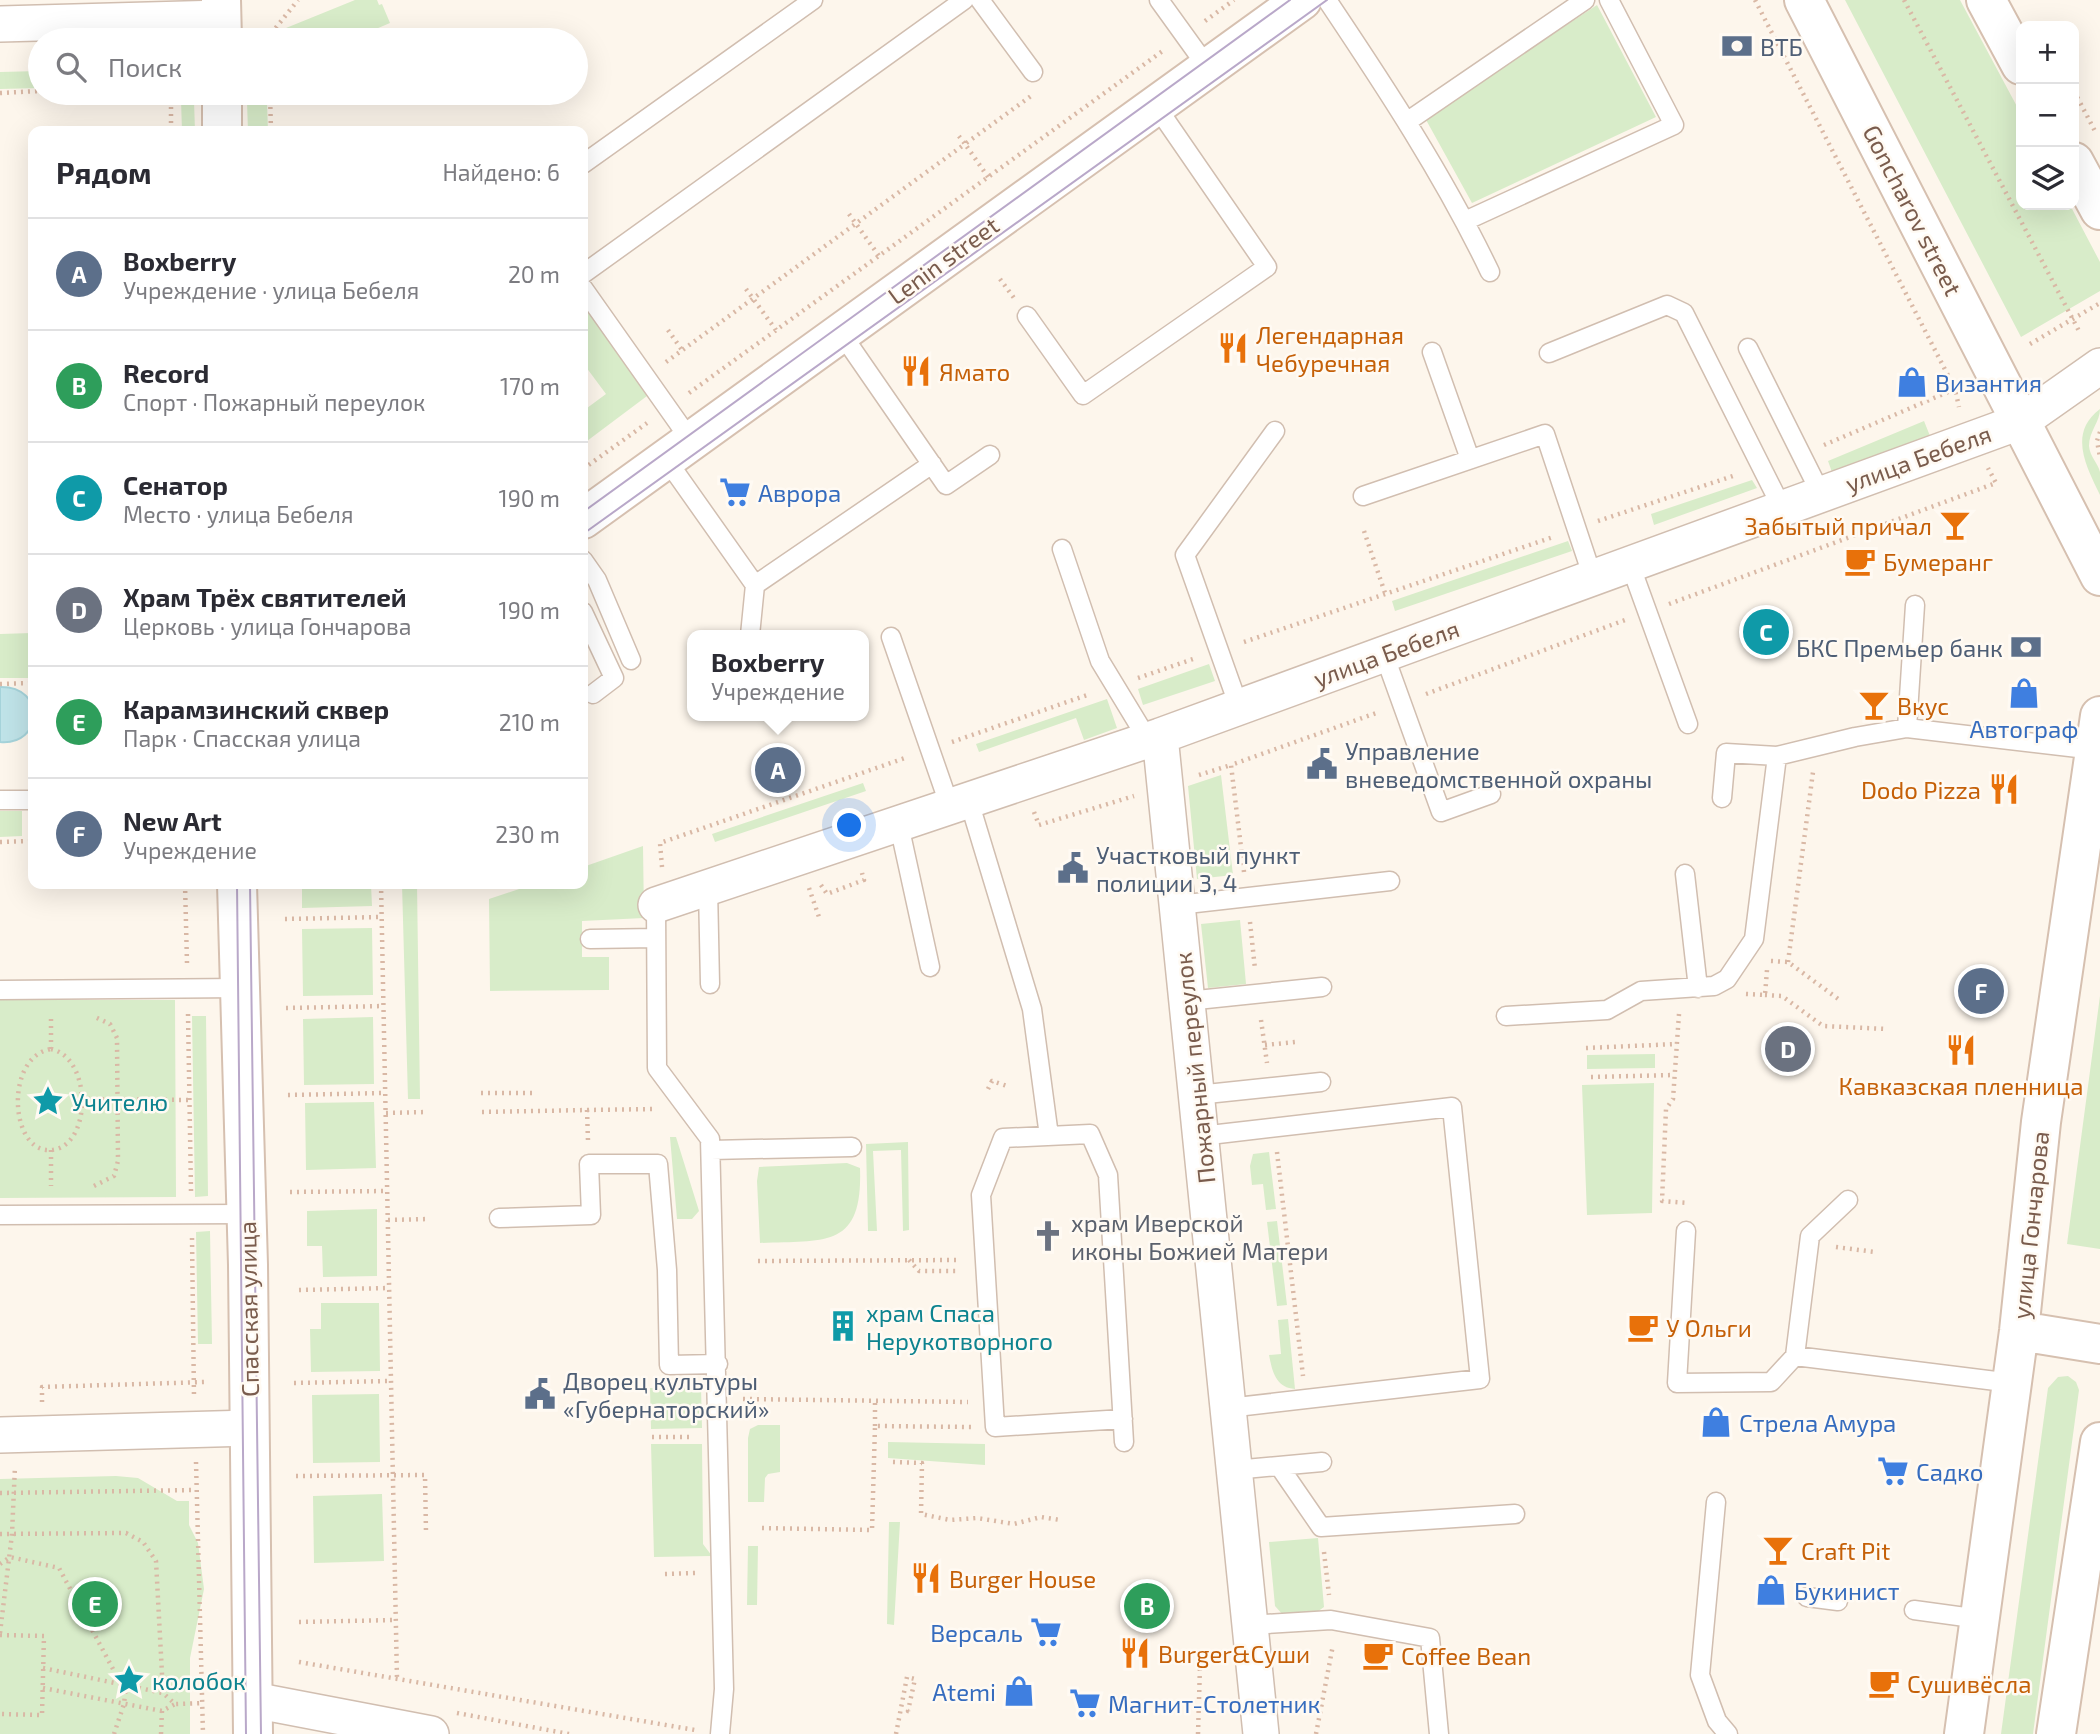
<!DOCTYPE html>
<html lang="ru">
<meta charset="utf-8">
<style>
body{margin:0;font-family:"Exo 2",sans-serif;background:#f2f2f3;color:#2b2b33}
.controls{position:absolute;right:21px;top:21px;display:grid;overflow:hidden;border-radius:14px;box-shadow:0 7px 28px #0002}
.controls button{width:63px;height:63px;display:grid;place-items:center;padding:0;border:0;border-bottom:2px solid #e1e1e2;background:#fff;color:#2b2b33;font:35px sans-serif}
.you{position:absolute;left:850px;top:826px;width:24px;height:24px;margin:-18px;border:5px solid #fff;border-radius:50%;background:#1a73e8;box-shadow:0 0 0 10px #1a73e833}
.badge{display:grid;place-items:center;width:46px;height:46px;border-radius:50%;background:#e76f51;color:#fff;font-size:23px;font-weight:700}
.pin{position:absolute;translate:-50% -50%;border:4px solid #fff;box-shadow:0 2px 7px #0006}
.popup{position:absolute;left:687px;top:630px;width:182px;height:91px;box-sizing:border-box;display:grid;place-content:center;border-radius:14px;background:#fff;filter:drop-shadow(0 2px 5px #0005);font-size:23px;white-space:nowrap;color:#7c7c81}
.popup b{font-size:26px;color:#2b2b33}
.popup::after{content:'';position:absolute;left:50%;top:100%;margin-left:-14px;border:14px solid transparent;border-top-color:#fff}
.list{margin:0;padding:0;list-style:none}
h2{display:flex;justify-content:space-between;align-items:center;height:91px;margin:0;padding:0 28px;font-size:30px}
h2 small{font-size:23px;font-weight:400;color:#7c7c81}
.list li{display:grid;grid-template-columns:46px 1fr auto;gap:21px;align-items:center;box-sizing:border-box;height:112px;padding:0 28px;border-top:2px solid #e1e1e2}
.list b{display:block;font-size:26px;white-space:nowrap}
.list p{margin:0;font-size:23px;white-space:nowrap;color:#7c7c81}
.list em{font-size:23px;font-style:normal;color:#7c7c81}
.icon{flex:none;width:38px;height:38px;fill:none;stroke:currentColor;stroke-width:2;stroke-linecap:round;stroke-linejoin:round}
.map{position:relative;flex:none;width:2100px;height:1734px;overflow:hidden}
.search{position:absolute;background:#fff;box-shadow:0 7px 28px #0002;left:28px;top:28px;width:560px;height:77px;display:flex;align-items:center;gap:18px;box-sizing:border-box;padding:0 24px;border-radius:38px;color:#7c7c81;font-size:26px}
.panel{position:absolute;background:#fff;box-shadow:0 7px 28px #0002;left:28px;top:126px;width:560px;height:763px;border-radius:14px}
.map>svg:first-child{display:block}
.green{fill:#d8ecc9}
.water{fill:#bfe3e8;stroke:#a5d3da;stroke-width:2}
.lines{fill:none;stroke-linecap:round;stroke-linejoin:round}
.lane-casing{stroke:#d1beb0;stroke-width:21}
.street-casing{stroke:#d1beb0;stroke-width:38}
.secondary-casing{stroke:#d6c0b0;stroke-width:42}
.path{stroke:#d9b8a5;stroke-width:4.5;stroke-dasharray:2 5;stroke-linecap:butt}
.lane{stroke:#fff;stroke-width:18}
.street{stroke:#fff;stroke-width:35}
.secondary{stroke:#fff;stroke-width:38}
.tram{stroke:#b9a8c9;stroke-width:2}
.labels{text-anchor:middle;dominant-baseline:central;stroke-width:5;stroke-linejoin:round;paint-order:stroke}
.service-label{font-size:24px;fill:#4e5e75;stroke:#fffaf3;text-anchor:start}
.street-label{font-size:24px;fill:#7a5c4d;stroke:#fffaf3}
.food-label{font-size:24px;fill:#c56008;stroke:#fffaf3;text-anchor:start}
.shop-label{font-size:24px;fill:#366cbe;stroke:#fffaf3;text-anchor:start}
.culture-label{font-size:24px;fill:#0d838f;stroke:#fffaf3;text-anchor:start}
.worship-label{font-size:24px;fill:#5b616d;stroke:#fffaf3;text-anchor:start}
</style>
<div class="map">
<svg width="2100" height="1734" viewBox="0 0 2100 1734">
<rect width="100%" height="100%" fill="#fdf6ec"/>
<path class="green" d="M355 0H377L379 5 382 4 390 23 357 37V40H286V28Z
M1845 0H1960L2021 114V205H2070L2100 262V291L2021 337Z
M1597 5 1656 117 1472 203 1425 118Z
M40 71V88L0 89V72Z
M181 100 194 101 195 131H182Z
M247 102H267L268 131H248Z
M583 300 651 393 583 444V411L606 394 583 363Z
M2100 409C2100 422 2089 431 2089 446 2090 457 2098 463 2100 472 2100 478 2100 488 2100 495 2086 466 2068 433 2100 409Z
M1924 421 1930 436 1833 475 1828 461Z
M1752 480 1757 488 1654 525 1651 514Z
M1568 541 1572 551 1395 611 1392 601Z
M32 633 33 678H0V634Z
M1209 664 1215 681 1143 705 1138 689Z
M1107 699 1117 728 1084 740 1076 718 979 752 976 744Z
M1221 775 1233 875 1197 879 1188 786Z
M863 783 866 791 715 842 712 834Z
M0 811H22V836L0 837Z
M643 846 644 918 582 921V957H609V990L490 991 489 899 534 884H583V867Z
M302 884H371L372 906 302 908Z
M402 884H417L420 1099H408Z
M1240 920 1246 984 1208 988 1201 924Z
M372 928 373 995 303 996 302 929Z
M2100 996V1249L2067 1244Z
M0 1000H175L176 1197 0 1198Z
M192 1016H206L208 1196 195 1197Z
M373 1017 374 1084 304 1085 303 1019Z
M1655 1054V1068L1587 1069V1055Z
M1654 1083 1652 1213 1587 1215 1582 1085Z
M374 1102 376 1168 306 1170 305 1103Z
M670 1137H676L699 1211 692 1219H677Z
M908 1142 909 1230 903 1231 901 1150 873 1151 877 1231H868L866 1144Z
M1269 1152 1276 1209 1266 1210 1263 1184 1252 1185 1250 1166 1253 1154Z
M847 1163 860 1168C863 1250 824 1240 760 1243L757 1181 759 1167Z
M377 1209V1276L323 1277 322 1246H307V1211Z
M1277 1221 1287 1305 1277 1306 1267 1222Z
M210 1231 212 1344H198L196 1232Z
M321 1303H379L380 1371 311 1372 310 1329H321Z
M1288 1319 1295 1389C1276 1388 1272 1371 1269 1355L1281 1354 1278 1320Z
M2068 1376 2076 1382 2079 1390 2033 1734H2001L2048 1388 2058 1377Z
M701 1387 702 1428 651 1429 650 1388Z
M379 1394 380 1462 313 1463 312 1395Z
M758 1425H780V1472L768 1474 765 1478 764 1502H748V1438L750 1429Z
M888 1442 985 1444V1465L888 1458Z
M651 1444H702L703 1544 712 1556 654 1557Z
M116 1476 138 1478 177 1501H189V1525L198 1543 204 1589 190 1658V1734H0V1479Z
M382 1494 384 1561 314 1563 313 1496Z
M889 1522H900L894 1625 887 1624Z
M1318 1538 1324 1607 1317 1612 1283 1615 1275 1606 1269 1542Z
M748 1546H758L757 1605H747Z"/>
<path class="water" d="M0 687C47 686 43 746 0 742Z"/>
<g class="lines">
<defs>
<path id="lane" d="M980 0 1033 72
M1159 0 1208 68
M1327 0C1386 88 1444 176 1490 272
M1408 121 1585 0
M583 164 813 0
M1465 221 1674 125 1609 0
M583 274 964 0
M583 288 691 441
M1027 316 1083 395 1267 267 1156 106
M841 333 946 485 990 455
M1748 348 1821 494
M1432 352 1470 459
M1549 353 1667 305 1684 313 1782 508
M666 459 755 585 932 464
M1363 496 1545 434 1593 578
M1062 549 1100 661 1148 740
M583 560 597 580 631 660
M1630 564 1688 724
M583 612 614 678 593 694
M750 635 755 585
M891 637 950 807
M1384 654 1441 812 1491 794
M1239 707 1185 555 1275 431
M1907 728 1915 605
M1722 798 1726 753 1777 756
M0 800H33
M969 801 1032 1009 1049 1136
M899 825 930 967
M1685 874 1698 988
M708 888 710 984
M656 905 657 1068 710 1139 724 1689 720 1734
M1178 905 1390 881
M590 939 656 938
M0 990 242 988
M1187 1001 1322 987
M1506 1016 1607 1010 1641 991 1714 986 1727 979 1754 939 1777 756 1855 737 1907 728 2095 750
M1197 1095 1321 1082
M1201 1136 1452 1107 1480 1379 1228 1408
M711 1150 852 1147
M1848 1200 1810 1236 1795 1356 2012 1383
M0 1215 247 1214
M499 1218 591 1215 589 1164H658L667 1270 669 1365 718 1364
M1686 1231 1677 1383 1771 1382 1795 1356
M1123 1419 995 1427 981 1195 1003 1138 1090 1134 1108 1175 1124 1442
M1279 1466 1321 1527 1515 1514
M1234 1470 1322 1462
M1716 1502 1700 1675 1717 1721 1728 1734
M1807 1597 1838 1601
M1914 1610 1980 1619
M1250 1625 1331 1620 1430 1638 1439 1734"/>
<path id="street" d="M0 24 222 18
M1160 736 1261 1734
M656 905 1160 736 2022 421 2100 366
M0 1435 250 1428
M253 1700 431 1734"/>
<path id="secondary" d="M221 0 222 40
M1804 0 2100 576
M1986 0 2021 65
M222 93V131
M2074 162 2100 210
M583 519 1302 0
M237 884 248 1265 253 1734
M2019 1331 2100 1344
M1964 1734 2019 1331 2041 1122 2100 716
M2056 1734 2100 1442"/>
</defs>
<use href="#lane" class="lane-casing"/>
<use href="#street" class="street-casing"/>
<use href="#secondary" class="secondary-casing"/>
<path class="path" d="M1755 0 1955 389 1959 407
M1904 0 2079 331
M1205 21 1234 0
M270 40V35L298 0
M2074 91 2096 133
M0 93 40 91
M171 93V131
M270 93 271 131
M988 177 965 144 1031 96
M849 214 879 256
M1000 279 1014 298
M746 289 776 330
M668 330 682 350
M2030 344 2100 303
M666 362 965 144 958 135
M689 393 1164 50
M2100 432 2097 441 2100 457
M1824 445 1955 389
M583 469 647 423
M1598 521 1736 475
M1364 531 1385 593
M1669 604 1996 483 1988 468
M1244 642 1553 537
M1138 678 1196 658
M0 684 33 683
M1426 694 1625 620
M952 742 1090 694
M1199 775 1231 765
M1034 812 1039 825 1134 796
M0 842 33 841
M662 867 660 843 908 757
M1244 872 1231 765 1379 712
M185 884 187 963
M381 884 397 1679
M821 885 827 894 864 880 862 873
M809 888 820 920
M285 919 382 917
M1250 922 1255 969
M1771 961 1788 962 1841 1001
M1788 962 1813 772
M1746 994 1765 995 1767 970
M1765 995 1782 996 1823 1026 1887 1029
M286 1008 384 1006
M188 1014 191 1191
M1679 1014 1673 1099 1666 1109 1662 1201 1688 1203
M1261 1020 1267 1063
M1265 1045 1296 1042
M1586 1048 1677 1044
M51 1049C94 1058 92 1153 47 1150 9 1147 6 1056 51 1049Z
M51 1049V1017
M1591 1077 1675 1075
M988 1089 992 1081 1007 1086
M481 1093H532
M288 1095 385 1093
M81 1099 190 1100
M587 1110 655 1109
M482 1112 587 1110 588 1141
M386 1113 427 1112
M51 1150V1186
M1277 1152 1303 1376
M94 1186 114 1176 118 1161 117 1038 110 1024 95 1017
M290 1192 387 1191
M388 1220 429 1219
M192 1238 194 1397
M1836 1247 1875 1252
M909 1260 919 1271H960
M758 1261 960 1260
M299 1290 389 1288
M294 1383 391 1381
M743 1399 968 1402
M42 1402V1387L205 1382
M653 1408H693
M875 1426V1401
M652 1437H694
M196 1462 203 1734
M893 1462 922 1463 921 1514 950 1520 977 1518 1014 1524 1041 1517 1060 1520
M296 1476 425 1475 426 1533
M0 1493 196 1490
M762 1528 872 1530 875 1426 971 1427
M0 1534 126 1533 143 1542 156 1561 163 1693
M1324 1552 1329 1595
M0 1564 10 1557 59 1568 121 1684
M665 1574 696 1573
M299 1622 395 1620
M0 1633 12 1534 15 1466
M0 1635 44 1636 42 1715 0 1714
M299 1662 695 1730
M43 1668 163 1693 175 1704 203 1703
M43 1688 162 1711 175 1704
M457 1713 569 1734
M114 1734 124 1704 126 1685
M161 1734 162 1711
M896 1734 907 1677 915 1679 908 1711 913 1712
M1198 1734 1200 1666
M1316 1734 1333 1645"/>
<use href="#lane" class="lane"/>
<use href="#street" class="street"/>
<use href="#secondary" class="secondary"/>
<path class="tram" d="M583 512 1290 0
M583 534 1327 0
M237 884 246 1734
M250 884 261 1734"/>
</g>
<defs>
<symbol id="bank-bare" viewBox="-9 -9 18 18"><path d="M-6-4H6V4H-6ZM0-2.3a2.3 2.3 0 1 0 0 4.6a2.3 2.3 0 1 0 0-4.6Z" fill="#5c6f8a" stroke="#fffaf3" stroke-width="2.5" paint-order="stroke"/></symbol>
<symbol id="restaurant-bare" viewBox="-9 -9 18 18"><path d="M-5-6h1v4h1v-4h1v4h1v-4h1v5L-1.5 .5V6h-2V.5L-5-1ZM5-6V6H3V1.5H1.5Q1.5-4 5-6Z" fill="#e8710a" stroke="#fffaf3" stroke-width="2.5" paint-order="stroke"/></symbol>
<symbol id="shop-bare" viewBox="-9 -9 18 18"><path d="M-5-2.5h2.3a2.7 3.5 0 0 1 5.4 0H5L5.5 6h-11ZM-1.5-2.5h3a1.5 2.3 0 0 0-3 0Z" fill="#3f7fe0" stroke="#fffaf3" stroke-width="2.5" paint-order="stroke"/></symbol>
<symbol id="supermarket-bare" viewBox="-9 -9 18 18"><path d="M-6-5.5h2.5l.6 2H6L4.5 2H-2.5L-4.4-4H-6ZM-1.5 3.2a1.3 1.3 0 1 0 .1 0ZM3 3.2a1.3 1.3 0 1 0 .1 0Z" fill="#3f7fe0" stroke="#fffaf3" stroke-width="2.5" paint-order="stroke"/></symbol>
<symbol id="bar-bare" viewBox="-9 -9 18 18"><path d="M-6-5H6L.8 .8V4.5H3.5V6h-7V4.5H-.8V.8Z" fill="#e8710a" stroke="#fffaf3" stroke-width="2.5" paint-order="stroke"/></symbol>
<symbol id="cafe-bare" viewBox="-9 -9 18 18"><path d="M-5.5-4.5H6V0H3Q3 3.5 0 3.5H-2.5Q-5.5 3.5-5.5 0ZM3-3.2v2h1.7v-2ZM-6 4.5H4V6H-6Z" fill="#e8710a" stroke="#fffaf3" stroke-width="2.5" paint-order="stroke"/></symbol>
<symbol id="civic-bare" viewBox="-9 -9 18 18"><path d="M-.6-6.5H3V-4.5H.6V-3L4-1V1h2V6H-6V1h2V-1L-.6-3ZM-1.2 2.5V6h2.4V2.5Z" fill="#5c6f8a" stroke="#fffaf3" stroke-width="2.5" paint-order="stroke"/></symbol>
<symbol id="sight-bare" viewBox="-9 -9 18 18"><path d="M0-6L1.8-2.2L6-1.7L2.9 1.2L3.7 5.4L0 3.3L-3.7 5.4L-2.9 1.2L-6-1.7L-1.8-2.2Z" fill="#0f9aa8" stroke="#fffaf3" stroke-width="2.5" paint-order="stroke"/></symbol>
<symbol id="church-bare" viewBox="-9 -9 18 18"><path d="M-1.2-6h2.4v3.5h3.3v2.4h-3.3V6h-2.4V-.1h-3.3v-2.4h3.3Z" fill="#6b7280" stroke="#fffaf3" stroke-width="2.5" paint-order="stroke"/></symbol>
<symbol id="building-bare" viewBox="-9 -9 18 18"><path d="M-4-6H4V6H1V3H-1V6H-4ZM-2.5-4.3h1.7v1.8h-1.7ZM.8-4.3h1.7v1.8H.8ZM-2.5-1h1.7V.8h-1.7ZM.8-1h1.7V.8H.8Z" fill="#0f9aa8" stroke="#fffaf3" stroke-width="2.5" paint-order="stroke"/></symbol>
</defs>
<g fill-rule="evenodd">
<use href="#bank-bare" x="1715" y="24" width="44" height="44"/>
<use href="#restaurant-bare" x="1211" y="326" width="44" height="44"/>
<use href="#restaurant-bare" x="894" y="349" width="44" height="44"/>
<use href="#shop-bare" x="1890" y="360" width="44" height="44"/>
<use href="#supermarket-bare" x="713" y="470" width="44" height="44"/>
<use href="#bar-bare" x="1933" y="503" width="44" height="44"/>
<use href="#cafe-bare" x="1838" y="539" width="44" height="44"/>
<use href="#bank-bare" x="2004" y="625" width="44" height="44"/>
<use href="#shop-bare" x="2002" y="671" width="44" height="44"/>
<use href="#bar-bare" x="1852" y="683" width="44" height="44"/>
<use href="#civic-bare" x="1300" y="742" width="44" height="44"/>
<use href="#restaurant-bare" x="1982" y="767" width="44" height="44"/>
<use href="#civic-bare" x="1051" y="846" width="44" height="44"/>
<use href="#restaurant-bare" x="1939" y="1028" width="44" height="44"/>
<use href="#sight-bare" x="26" y="1079" width="44" height="44"/>
<use href="#church-bare" x="1026" y="1214" width="44" height="44"/>
<use href="#building-bare" x="821" y="1304" width="44" height="44"/>
<use href="#cafe-bare" x="1621" y="1305" width="44" height="44"/>
<use href="#civic-bare" x="518" y="1372" width="44" height="44"/>
<use href="#shop-bare" x="1694" y="1400" width="44" height="44"/>
<use href="#supermarket-bare" x="1871" y="1449" width="44" height="44"/>
<use href="#bar-bare" x="1756" y="1528" width="44" height="44"/>
<use href="#restaurant-bare" x="904" y="1556" width="44" height="44"/>
<use href="#shop-bare" x="1749" y="1568" width="44" height="44"/>
<use href="#supermarket-bare" x="1024" y="1610" width="44" height="44"/>
<use href="#restaurant-bare" x="1113" y="1631" width="44" height="44"/>
<use href="#cafe-bare" x="1356" y="1633" width="44" height="44"/>
<use href="#sight-bare" x="107" y="1658" width="44" height="44"/>
<use href="#cafe-bare" x="1862" y="1661" width="44" height="44"/>
<use href="#shop-bare" x="997" y="1669" width="44" height="44"/>
<use href="#supermarket-bare" x="1063" y="1681" width="44" height="44"/>
</g>
<g class="labels">
<g class="service-label">
<text x="1760" y="46">ВТБ</text>
<text x="2003" y="647" text-anchor="end">БКС Премьер банк</text>
<text x="1345" y="750">Управление<tspan x="1345" dy="28">вневедомственной охраны</tspan></text>
<text x="1096" y="854">Участковый пункт<tspan x="1096" dy="28">полиции 3, 4</tspan></text>
<text x="563" y="1380">Дворец культуры<tspan x="563" dy="28">«Губернаторский»</tspan></text>
</g>
<g class="street-label">
<text transform="translate(1913 210) rotate(63)">Goncharov street</text>
<text transform="translate(943 260) rotate(-36)">Lenin street</text>
<text transform="translate(1918 458) rotate(-20)">улица Бебеля</text>
<text transform="translate(1386 653) rotate(-20)">улица Бебеля</text>
<text transform="translate(1194 1068) rotate(-96)">Пожарный переулок</text>
<text transform="translate(2030 1225) rotate(-84)">улица Гончарова</text>
<text transform="translate(248 1309) rotate(-91)">Спасская улица</text>
</g>
<g class="food-label">
<text x="1256" y="334">Легендарная<tspan x="1256" dy="28">Чебуречная</tspan></text>
<text x="939" y="371">Ямато</text>
<text x="1932" y="525" text-anchor="end">Забытый причал</text>
<text x="1883" y="561">Бумеранг</text>
<text x="1897" y="705">Вкус</text>
<text x="1981" y="789" text-anchor="end">Dodo Pizza</text>
<text x="1961" y="1085" text-anchor="middle">Кавказская пленница</text>
<text x="1666" y="1327">У Ольги</text>
<text x="1801" y="1550">Craft Pit</text>
<text x="949" y="1578">Burger House</text>
<text x="1158" y="1653">Burger&amp;Суши</text>
<text x="1401" y="1655">Coffee Bean</text>
<text x="1907" y="1683">Сушивёсла</text>
</g>
<g class="shop-label">
<text x="1935" y="382">Византия</text>
<text x="758" y="492">Аврора</text>
<text x="2024" y="728" text-anchor="middle">Автограф</text>
<text x="1739" y="1422">Стрела Амура</text>
<text x="1916" y="1471">Садко</text>
<text x="1794" y="1590">Букинист</text>
<text x="1023" y="1632" text-anchor="end">Версаль</text>
<text x="996" y="1691" text-anchor="end">Atemi</text>
<text x="1108" y="1703">Магнит-Столетник</text>
</g>
<g class="culture-label">
<text x="71" y="1101">Учителю</text>
<text x="866" y="1312">xрам Спаса<tspan x="866" dy="28">Нерукотворного</tspan></text>
<text x="152" y="1680">колобок</text>
</g>
<g class="worship-label">
<text x="1071" y="1222">храм Иверской<tspan x="1071" dy="28">иконы Божией Матери</tspan></text>
</g>
</g>
</svg>
<div class="controls">
<button>+</button>
<button>−</button>
<button><svg class="icon" aria-label="layers" viewBox="0 0 24 24"><path d="M12 4l9 5-9 5-9-5zM3 14l9 5 9-5"/></svg></button>
</div>
<div class="you"></div>
<div class="pin badge" style="left:778px;top:770px;background:#5c6f8a">A</div>
<div class="popup"><b>Boxberry</b>Учреждение</div>
<div class="pin badge" style="left:1147px;top:1606px;background:#2e9e5b">B</div>
<div class="pin badge" style="left:1766px;top:632px;background:#0f9aa8">C</div>
<div class="pin badge" style="left:1788px;top:1049px;background:#6b7280">D</div>
<div class="pin badge" style="left:95px;top:1604px;background:#2e9e5b">E</div>
<div class="pin badge" style="left:1981px;top:991px;background:#5c6f8a">F</div>
<div class="search"><svg class="icon" aria-label="search" viewBox="0 0 24 24"><circle cx="10" cy="10" r="6"/><path d="M15 15l6 6"/></svg>Поиск</div>
<section class="panel">
<h2>Рядом<small>Найдено: 6</small></h2>
<ul class="list">
<li><span class="badge" style="background:#5c6f8a">A</span><div><b>Boxberry</b><p>Учреждение · улица Бебеля</p></div><em>20 m</em></li>
<li><span class="badge" style="background:#2e9e5b">B</span><div><b>Record</b><p>Спорт · Пожарный переулок</p></div><em>170 m</em></li>
<li><span class="badge" style="background:#0f9aa8">C</span><div><b>Сенатор</b><p>Место · улица Бебеля</p></div><em>190 m</em></li>
<li><span class="badge" style="background:#6b7280">D</span><div><b>Храм Трёх святителей</b><p>Церковь · улица Гончарова</p></div><em>190 m</em></li>
<li><span class="badge" style="background:#2e9e5b">E</span><div><b>Карамзинский сквер</b><p>Парк · Спасская улица</p></div><em>210 m</em></li>
<li><span class="badge" style="background:#5c6f8a">F</span><div><b>New Art</b><p>Учреждение</p></div><em>230 m</em></li>
</ul>
</section>
</div>
